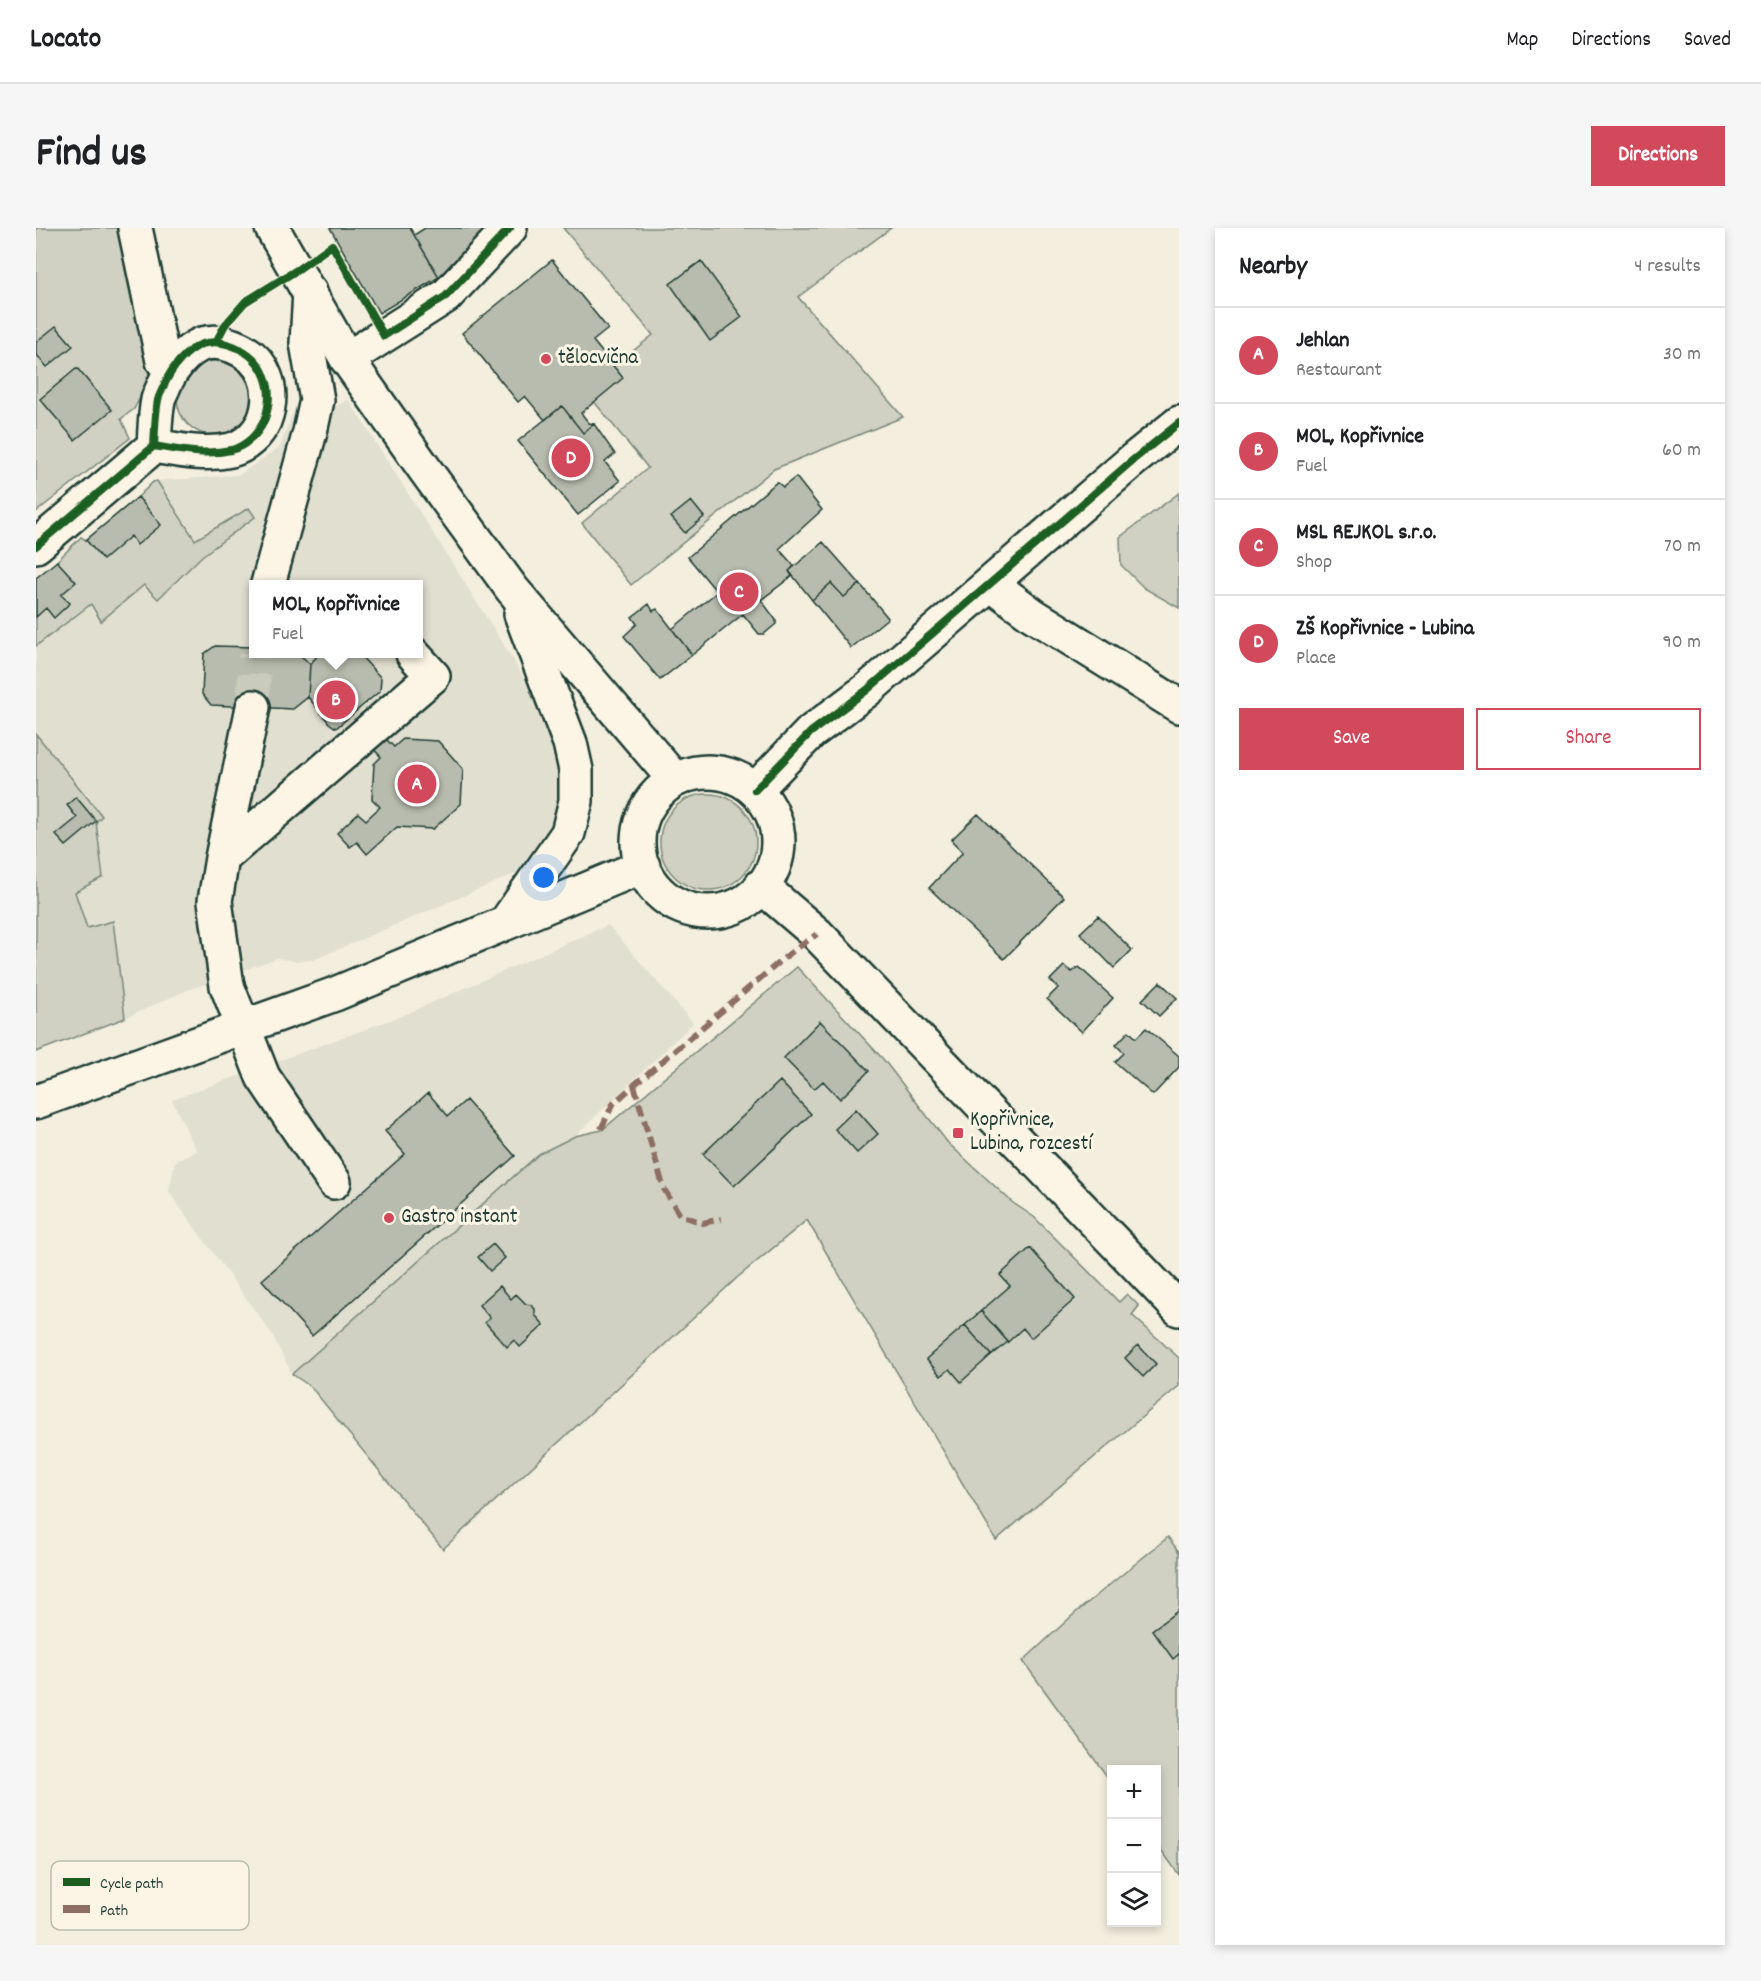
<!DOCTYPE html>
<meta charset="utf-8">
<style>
body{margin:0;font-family:Dekko,sans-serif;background:#f6f6f6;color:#202124}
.controls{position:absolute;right:18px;bottom:18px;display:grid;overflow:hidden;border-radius:0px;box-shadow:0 3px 9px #0003}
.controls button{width:54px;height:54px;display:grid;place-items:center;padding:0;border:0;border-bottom:2px solid #e0e0e0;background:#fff;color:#202124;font:30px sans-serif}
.you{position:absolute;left:508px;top:650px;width:21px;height:21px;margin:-15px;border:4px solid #fff;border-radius:50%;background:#1a73e8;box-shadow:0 0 0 9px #1a73e833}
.badge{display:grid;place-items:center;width:39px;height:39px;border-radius:50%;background:#d1495b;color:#fff;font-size:20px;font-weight:700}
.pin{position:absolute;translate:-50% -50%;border:3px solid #fff;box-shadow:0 2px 6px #0006}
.popup{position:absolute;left:213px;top:352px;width:174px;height:78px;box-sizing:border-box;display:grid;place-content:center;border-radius:0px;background:#fff;filter:drop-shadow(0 2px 4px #0005);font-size:20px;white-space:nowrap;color:#757577}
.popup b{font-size:22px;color:#202124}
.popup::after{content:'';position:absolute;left:50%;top:100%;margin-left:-12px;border:12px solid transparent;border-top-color:#fff}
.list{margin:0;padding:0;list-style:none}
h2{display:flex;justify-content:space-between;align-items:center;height:78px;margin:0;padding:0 24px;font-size:26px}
h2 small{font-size:20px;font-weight:400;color:#757577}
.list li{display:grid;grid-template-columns:39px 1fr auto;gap:18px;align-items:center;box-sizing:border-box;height:96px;padding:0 24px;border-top:2px solid #e0e0e0}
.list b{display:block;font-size:22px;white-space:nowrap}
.list p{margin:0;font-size:20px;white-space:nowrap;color:#757577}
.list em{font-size:20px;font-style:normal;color:#757577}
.actions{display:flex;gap:12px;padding:18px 24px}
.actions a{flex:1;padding:14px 0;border:2px solid #d1495b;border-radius:0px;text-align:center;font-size:21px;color:#d1495b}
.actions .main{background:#d1495b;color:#fff}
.icon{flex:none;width:33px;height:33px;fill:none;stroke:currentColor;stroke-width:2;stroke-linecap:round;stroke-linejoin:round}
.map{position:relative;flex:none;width:1143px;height:1717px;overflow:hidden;border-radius:0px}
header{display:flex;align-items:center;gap:36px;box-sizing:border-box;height:84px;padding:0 30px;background:#fff;border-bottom:2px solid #e0e0e0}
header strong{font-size:28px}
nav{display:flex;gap:33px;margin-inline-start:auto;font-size:21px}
.intro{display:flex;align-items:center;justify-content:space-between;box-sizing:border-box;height:144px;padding:0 36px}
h1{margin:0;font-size:42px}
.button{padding:15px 27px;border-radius:0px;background:#d1495b;color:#fff;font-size:21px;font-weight:700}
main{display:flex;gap:36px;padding:0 36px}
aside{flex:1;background:#fff;border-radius:0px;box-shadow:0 3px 9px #0003}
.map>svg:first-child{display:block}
.built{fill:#e1dfd0;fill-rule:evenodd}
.green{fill:#d0d1c2;stroke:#78877b;stroke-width:1.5}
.building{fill:#b8bcae;stroke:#1f3d34;stroke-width:1.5}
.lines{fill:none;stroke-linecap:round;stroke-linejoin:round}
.minor-tunnel{stroke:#c9cbbc;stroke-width:33;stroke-dasharray:33 16;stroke-linecap:butt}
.minor-casing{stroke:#1f3d34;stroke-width:38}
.major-casing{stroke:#1f3d34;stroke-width:38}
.minor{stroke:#fcf5e5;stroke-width:33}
.major{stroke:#fcf5e5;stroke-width:33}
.quiet{stroke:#8d6e63;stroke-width:6;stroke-dasharray:12 6;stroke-linecap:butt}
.cycleway-casing{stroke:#fcf5e5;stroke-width:11}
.cycleway{stroke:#1b5e20;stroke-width:8}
.poi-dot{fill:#d1495b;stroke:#fcf5e5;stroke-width:2}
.labels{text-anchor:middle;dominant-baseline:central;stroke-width:6;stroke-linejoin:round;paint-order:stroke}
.poi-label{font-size:21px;fill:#1f3d34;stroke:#fcf5e5;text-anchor:start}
.key{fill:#fcf5e5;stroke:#babeb0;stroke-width:1.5}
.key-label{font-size:16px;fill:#1f3d34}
</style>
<header>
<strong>Locato</strong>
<nav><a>Map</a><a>Directions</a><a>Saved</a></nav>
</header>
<div class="intro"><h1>Find us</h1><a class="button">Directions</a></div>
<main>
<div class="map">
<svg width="1143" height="1717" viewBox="0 0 1143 1717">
<rect width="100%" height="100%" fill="#f3eede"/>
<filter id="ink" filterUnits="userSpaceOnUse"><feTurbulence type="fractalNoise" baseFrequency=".0167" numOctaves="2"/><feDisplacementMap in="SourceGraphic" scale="12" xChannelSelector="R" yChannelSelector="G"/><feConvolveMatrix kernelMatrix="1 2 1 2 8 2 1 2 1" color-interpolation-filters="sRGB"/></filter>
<g filter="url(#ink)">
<path class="built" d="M269 153 293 183 312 171 473 425 522 509 532 568 501 630 481 645 277 732 257 733 241 730 149 763 89 790 77 694 51 701 39 664 67 649 60 593 66 588 0 506V418L55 375 109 357 122 371 166 328 219 289 213 280 159 313 121 253 203 247 244 219ZM218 356H382V426H218Z
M572 697 657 795 539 908 503 926 256 1146 236 1106 133 964 139 934 161 923 136 872 368 787Z"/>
<path class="green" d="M0 0H84L114 151 98 181 85 191 94 210 0 284Z
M527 0H855L762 69 867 189 738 241 595 357 546 295 612 240 556 171 577 139 617 107Z
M141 170a37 37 0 1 1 74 0a37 37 0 1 1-74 0Z
M121 253 159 312 213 280 219 289 166 328 122 371 108 357 65 393 55 376 0 418V350L11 343 45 309 50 312 102 269 117 254Z
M1143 265V380L1108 360 1085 337 1084 309Z
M0 506 66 588 60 594 67 649 39 664 51 700 77 693 89 790 0 824Z
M624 614a48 48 0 1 1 96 0a48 48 0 1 1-96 0Z
M761 739 847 831 912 915 977 975 998 989 1083 1074 1091 1066 1103 1078 1096 1087 1143 1130V1158L960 1312 771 992 702 1049 407 1321 275 1159 256 1146 503 926 539 908 566 902Z
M1132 1309 1143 1324V1647L1121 1616 1120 1542H1076L1075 1554 987 1433 1038 1386Z"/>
<path class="building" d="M294 0H374L403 49 343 85Z
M389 0H454L403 49 378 7Z
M516 32 572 101 557 113 587 150 545 185 553 195 558 196 547 205 526 178 509 192 489 168 482 174 426 105Z
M665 33 706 89 674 113 634 56Z
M20 98 37 118 11 139 0 126V114Z
M41 140 76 182 39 212 4 171Z
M526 178 547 205 558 196 579 226 569 234 584 253 542 287 482 213Z
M760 249 786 282 743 321 758 338 753 343 756 348 725 372 740 392V396L728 406H723L707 386 656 427 636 401 681 364 652 329 741 254 747 259Z
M102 269 125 297 101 317 95 308 67 332 50 312Z
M655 273 668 289 649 305 635 289Z
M787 314 824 356 808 369 795 355 776 372 753 343Z
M21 333 40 354 25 367 34 375 18 390 10 380 0 389V350Z
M795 355 808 369 824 356 852 390 815 420 776 372Z
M613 376 617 383 621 381 656 427 624 452 588 408 601 396 596 389Z
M179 418 218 419V426H263L274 436 272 469 257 481 175 477 166 466 168 426Z
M283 426H323L345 450 344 463 300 500 293 495 272 469 274 436Z
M346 507 358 519 367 511 402 513 427 541 425 576 397 601 361 599 331 626 321 614 314 619 301 605 322 585 330 592 344 579 336 571 338 536 345 529 335 518Z
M40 569 60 593 30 618 20 607 41 590 31 577Z
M942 586 1028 669 968 731 893 660 927 624 915 612Z
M1062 688 1096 722 1078 740 1044 705Z
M1028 738 1036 744 1043 739 1077 770 1046 804 1011 771 1022 760 1014 752Z
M1124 754 1141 770 1123 788 1106 772Z
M784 793 833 843 804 871 787 853 778 861 748 830Z
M1110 800 1143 828V839L1117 867 1079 834 1088 825 1080 817 1093 803 1100 810Z
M744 853 775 886 698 958 667 926Z
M392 865 412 888 430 872 479 928 276 1108 226 1052 369 926 349 903Z
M820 881 842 906 821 925 799 901Z
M457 1016 469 1030 454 1043 442 1029Z
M994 1020 1039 1071 995 1110 987 1100 972 1114 945 1083 974 1058 964 1047Z
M464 1058 475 1071 480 1066 490 1076 495 1077 499 1081V1087L508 1097 484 1119 478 1112 471 1119 449 1094 454 1090 443 1077Z
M945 1083 972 1114 955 1127 929 1097Z
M929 1097 955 1127 925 1154 914 1141 905 1148 890 1131Z
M1102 1117 1120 1136 1107 1149 1089 1130Z
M1143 1382V1426L1137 1431 1116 1402Z"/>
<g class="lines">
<path class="minor-tunnel" d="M217 479 219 426"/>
<defs>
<path id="minor" d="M99 0 127 133 135 143
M311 131 410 68 474 0
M0 318 118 218C119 203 119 187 122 172 123 167 127 161 129 155 136 140 149 123 166 116 176 113 187 114 197 118 229 130 240 162 228 193 222 206 210 218 195 222 169 228 143 222 118 218
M232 356 274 204 281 172 271 115 274 64
M955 356 997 387 1143 478
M719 562 775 504 831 462 1097 232 1143 195
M186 630 217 479
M298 954 227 849 191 758 179 673 186 630 397 448 377 426"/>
<path id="major" d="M236 0 311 131 390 243 476 361 639 552
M602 614a70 70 0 1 1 140 0a70 70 0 1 1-140 0Z
M725 658 781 706 1143 1081
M470 694 532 605 540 573V542L534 515 485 386
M0 874 299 766 607 638"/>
</defs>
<use href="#minor" class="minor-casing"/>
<use href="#major" class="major-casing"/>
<use href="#minor" class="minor"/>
<use href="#major" class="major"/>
<path class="quiet" d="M598 857 628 961 644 987 667 995 685 991
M565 901 577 876 598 857 753 726 781 706"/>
<defs>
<path id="cycleway" d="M180 114 189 97 209 74 261 42 296 17 348 108 410 68 474 0
M0 318 118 218C119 203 119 187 122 172 123 167 127 161 129 155 136 140 149 123 166 116 176 113 187 114 197 118 229 130 240 162 228 193 222 206 210 218 195 222 169 228 143 222 118 218
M719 562 775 504 831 462 1097 232 1143 195"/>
</defs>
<use href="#cycleway" class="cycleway-casing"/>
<use href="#cycleway" class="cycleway"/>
</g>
</g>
<g class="poi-dot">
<circle cx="510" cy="131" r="6"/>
<rect x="916" y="899" width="12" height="12" rx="3"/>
<circle cx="353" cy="990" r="6"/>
</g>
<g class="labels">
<g class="poi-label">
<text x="522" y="131">tělocvična</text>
<text x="934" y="893">Kopřivnice,<tspan x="934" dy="24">Lubina, rozcestí</tspan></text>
<text x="365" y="990">Gastro instant</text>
</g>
</g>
<rect x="15" y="1633" width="198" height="69" rx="9" class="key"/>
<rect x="27" y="1650" width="27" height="8" fill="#1b5e20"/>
<rect x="27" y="1677" width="27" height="8" fill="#8d6e63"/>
<g class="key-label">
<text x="64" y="1660">Cycle path</text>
<text x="64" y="1687">Path</text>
</g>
</svg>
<div class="controls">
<button>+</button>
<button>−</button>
<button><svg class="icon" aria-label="layers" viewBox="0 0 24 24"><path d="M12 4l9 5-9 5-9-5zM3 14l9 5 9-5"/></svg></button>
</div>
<div class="you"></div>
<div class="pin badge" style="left:381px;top:556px">A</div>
<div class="pin badge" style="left:300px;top:472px">B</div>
<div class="popup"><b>MOL, Kopřivnice</b>Fuel</div>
<div class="pin badge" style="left:703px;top:364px">C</div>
<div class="pin badge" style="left:535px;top:230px">D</div>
</div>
<aside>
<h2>Nearby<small>4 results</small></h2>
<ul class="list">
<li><span class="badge">A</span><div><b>Jehlan</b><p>Restaurant</p></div><em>30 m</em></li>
<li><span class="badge">B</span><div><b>MOL, Kopřivnice</b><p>Fuel</p></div><em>60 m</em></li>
<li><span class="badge">C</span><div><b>MSL REJKOL s.r.o.</b><p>Shop</p></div><em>70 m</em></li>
<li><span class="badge">D</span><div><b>ZŠ Kopřivnice - Lubina</b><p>Place</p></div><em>90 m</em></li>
</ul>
<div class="actions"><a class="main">Save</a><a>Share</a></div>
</aside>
</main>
